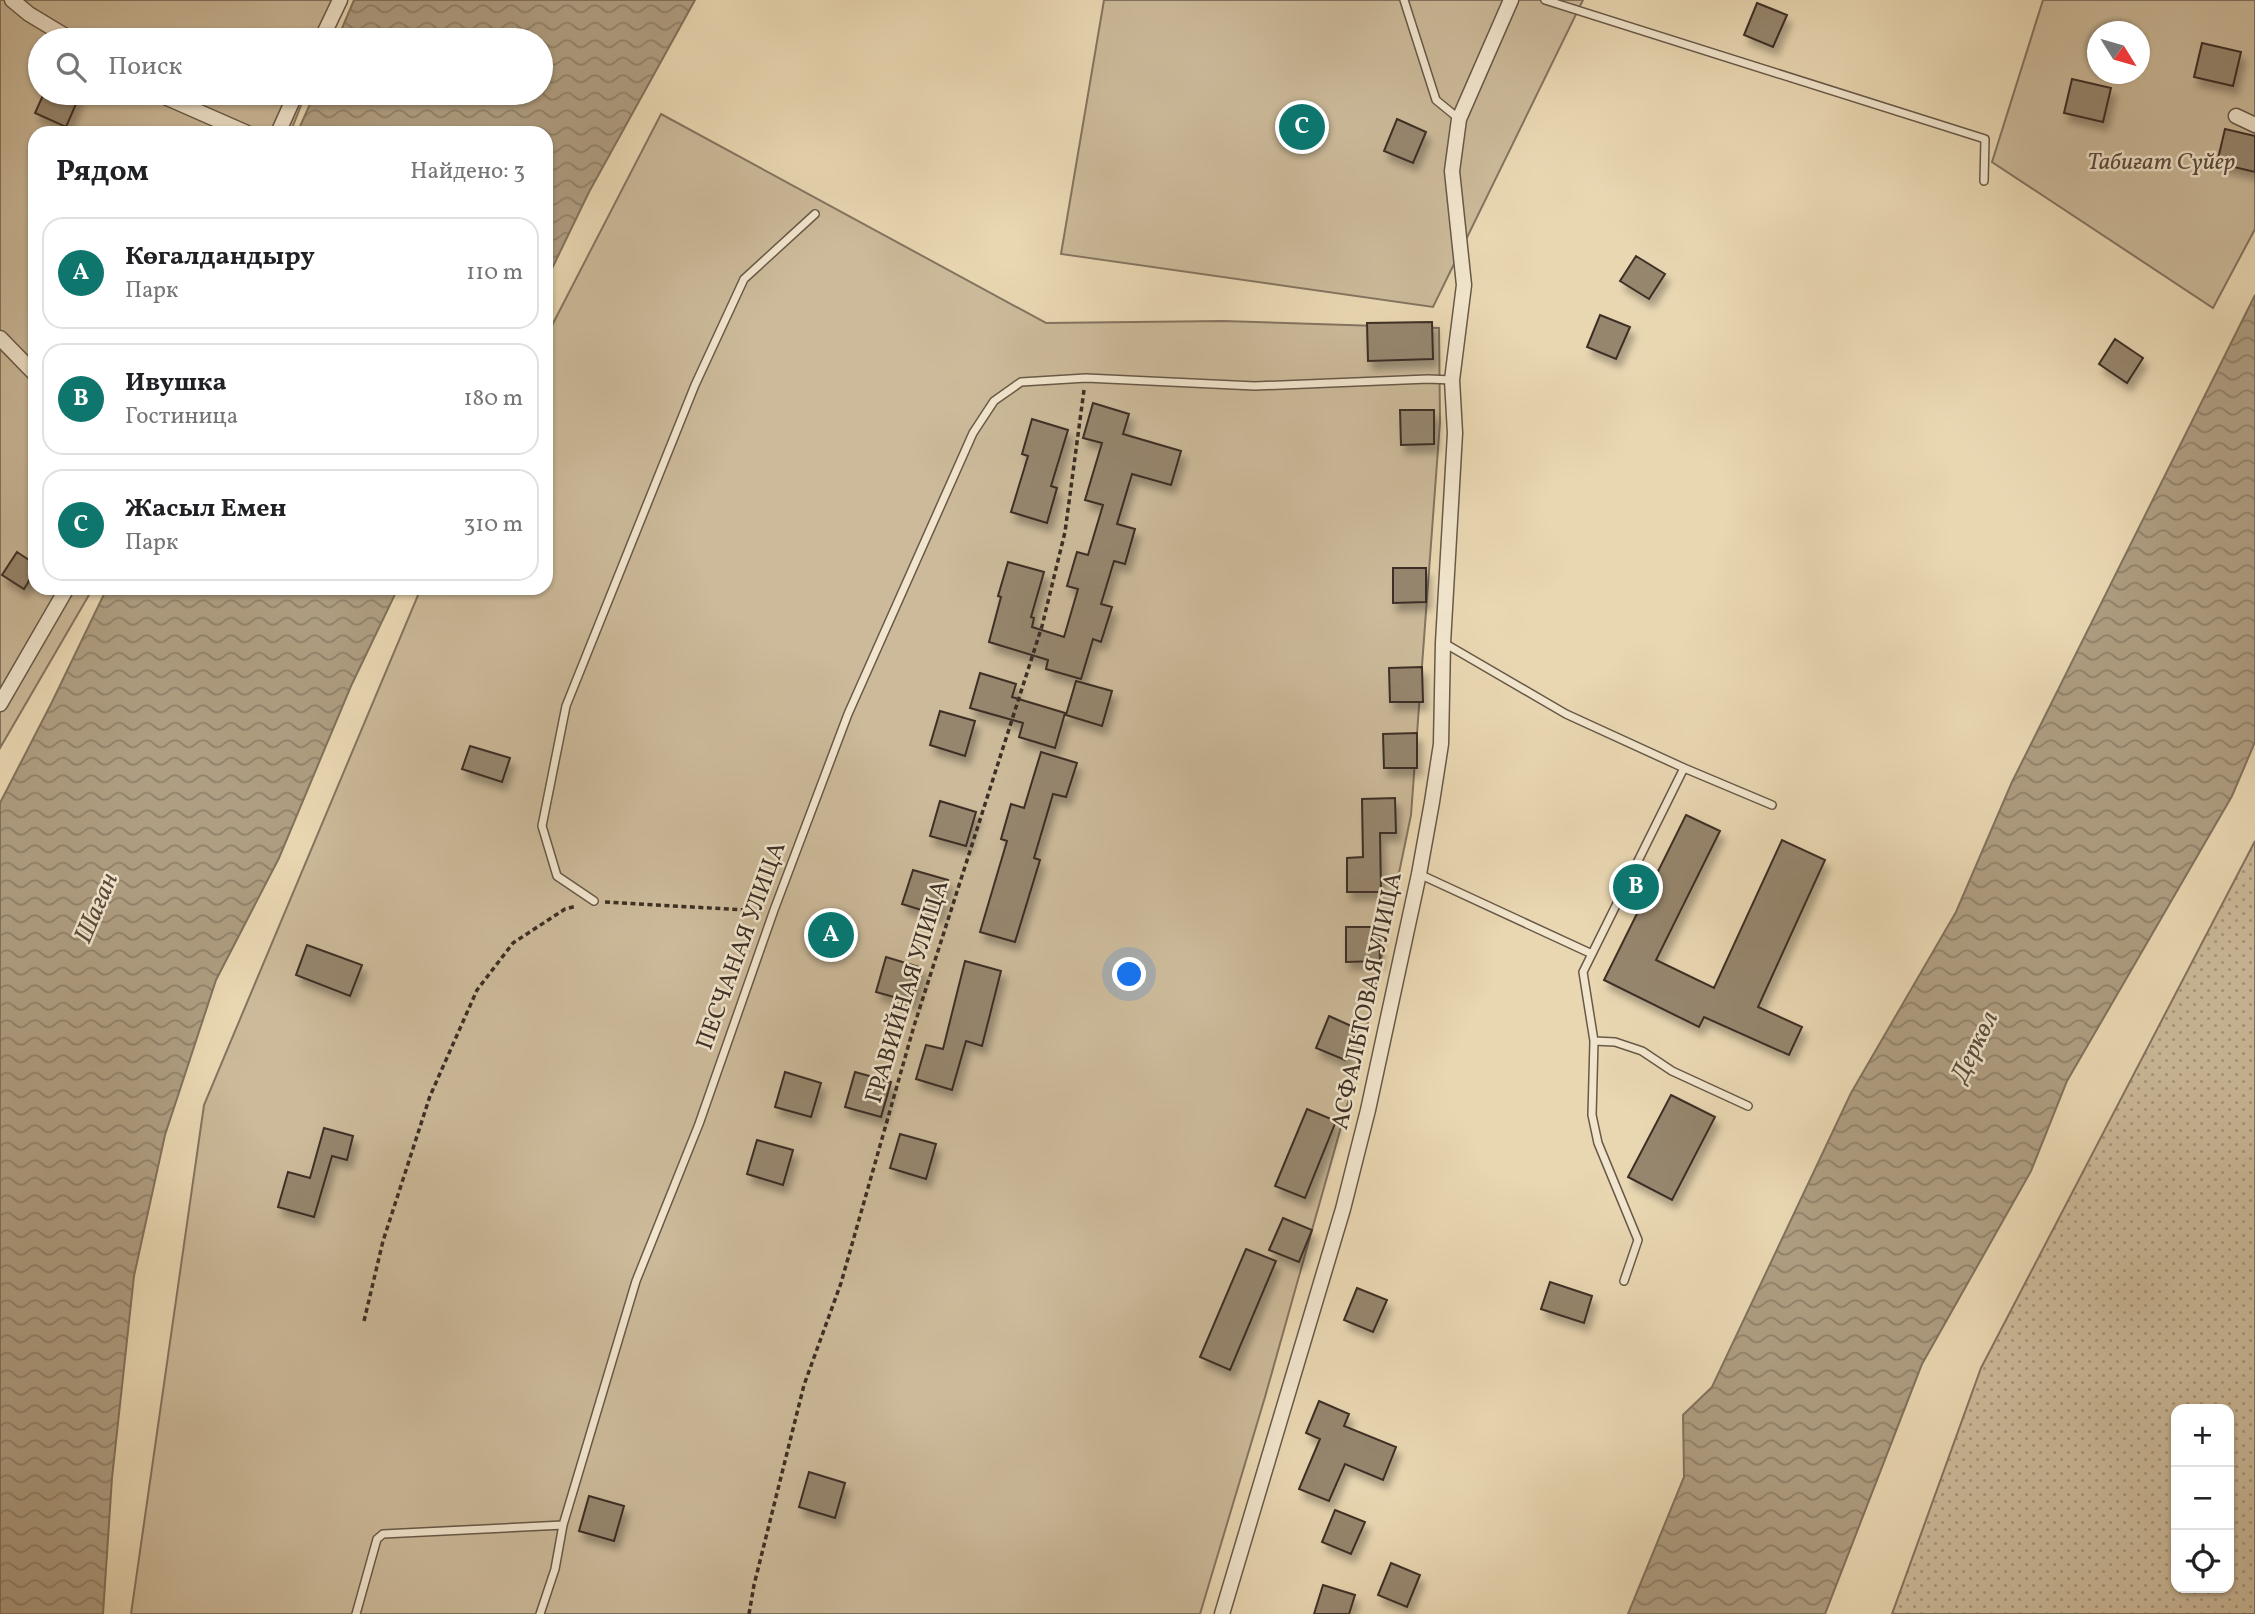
<!DOCTYPE html>
<html lang="ru">
<meta charset="utf-8">
<style>
body{margin:0;font-family:Vollkorn,serif;background:#f6f6f6;color:#202124}
.controls{position:absolute;right:21px;bottom:21px;display:grid;overflow:hidden;border-radius:14px;box-shadow:0 2px 5px #0004}
.controls button{width:63px;height:63px;display:grid;place-items:center;padding:0;border:0;border-bottom:2px solid #e0e0e0;background:#fff;color:#202124;font:35px sans-serif}
.compass{position:absolute;left:2087px;top:21px;width:63px;height:63px;border-radius:50%;background:#fff;box-shadow:0 2px 5px #0004;rotate:127deg}
.you{position:absolute;left:1130px;top:975px;width:24px;height:24px;margin:-18px;border:5px solid #fff;border-radius:50%;background:#1a73e8;box-shadow:0 0 0 10px #1a73e833}
.badge{display:grid;place-items:center;width:46px;height:46px;border-radius:50%;background:#0f766e;color:#fff;font-size:23px;font-weight:700}
.pin{position:absolute;translate:-50% -50%;border:4px solid #fff;box-shadow:0 2px 7px #0006}
.list{margin:0;padding:0;list-style:none}
h2{display:flex;justify-content:space-between;align-items:center;height:91px;margin:0;padding:0 28px;font-size:30px}
h2 small{font-size:23px;font-weight:400;color:#757577}
.list li{display:grid;grid-template-columns:46px 1fr auto;gap:21px;align-items:center;box-sizing:border-box;height:112px;margin:0 14px 14px;padding:0 14px;border:2px solid #e0e0e0;border-radius:21px}
.list b{display:block;font-size:26px;white-space:nowrap}
.list p{margin:0;font-size:23px;white-space:nowrap;color:#757577}
.list em{font-size:23px;font-style:normal;color:#757577}
.icon{flex:none;width:38px;height:38px;fill:none;stroke:currentColor;stroke-width:2;stroke-linecap:round;stroke-linejoin:round}
.map{position:relative;flex:none;width:2255px;height:1614px;overflow:hidden}
.search{position:absolute;background:#fff;box-shadow:0 2px 5px #0004;left:28px;top:28px;width:525px;height:77px;display:flex;align-items:center;gap:18px;box-sizing:border-box;padding:0 24px;border-radius:38px;color:#757577;font-size:26px}
.panel{position:absolute;background:#fff;box-shadow:0 2px 5px #0004;left:28px;top:126px;width:525px;height:469px;border-radius:21px}
.map>svg:first-child{display:block}
.grass{fill:url(#grass-dots);stroke:#847460;stroke-width:2;fill-rule:evenodd}
.garden{fill:#ccba9a;stroke:#847460;stroke-width:2;fill-rule:evenodd}
.water{fill:url(#water-waves);stroke:#81725d;stroke-width:2}
.building{fill:#96866e;stroke:#3d2f25;stroke-width:2;filter:url(#shadow)}
.lines{fill:none;stroke-linecap:round;stroke-linejoin:round}
.lane-casing{stroke:#685948;stroke-width:10}
.street-casing{stroke:#685948;stroke-width:17}
.path{stroke:#3d2f25;stroke-width:3.5;stroke-dasharray:5 3.5;stroke-linecap:butt}
.lane{stroke:#f1e5cd;stroke-width:7}
.street{stroke:#f1e5cd;stroke-width:14}
.labels{text-anchor:middle;dominant-baseline:central;stroke-width:5;stroke-linejoin:round;paint-order:stroke}
.park-label{font-size:24px;font-style:italic;fill:#5a4b3c;stroke:#f1e5cd}
.street-label{font-size:24px;fill:#3d2f25;stroke:#f1e5cd}
.water-label{font-size:26px;font-style:italic;fill:#5a4b3c;stroke:#f1e5cd}
</style>
<div class="map">
<svg width="2255" height="1614" viewBox="0 0 2255 1614">
<defs>
<pattern id="grass-dots" width="8" height="8" patternUnits="userSpaceOnUse" patternTransform="scale(1.75)"><rect width="8" height="8" fill="#ccba9a"/><path d="M2 2h.1M6 6h.1" fill="none" stroke="#a7987d" stroke-width="1.8" stroke-linecap="round"/></pattern>
<pattern id="water-waves" width="16" height="10" patternUnits="userSpaceOnUse" patternTransform="scale(1.75)"><rect width="16" height="10" fill="#af9e82"/><path d="M0 5q4-4 8 0t8 0" fill="none" stroke="#90816a"/></pattern>
<filter id="shadow"><feDropShadow dx="4.5" dy="8" stdDeviation="3.5" flood-color="#0004"/></filter>
</defs>
<rect width="100%" height="100%" fill="#e9d7b2"/>
<filter id="stains"><feTurbulence type="fractalNoise" baseFrequency=".00286" numOctaves="4"/><feColorMatrix values="0 0 0 0 .2 0 0 0 0 .09 0 0 0 0 .02 0 0 0 .5 -.17"/></filter>
<radialGradient id="worn" r=".72"><stop offset=".6" stop-color="#630" stop-opacity="0"/><stop offset="1" stop-color="#630" stop-opacity=".3"/></radialGradient>
<path class="grass" d="M2255 841V1614H1892L1981 1368ZM2176 1409H2229V1588H2176Z"/>
<path class="garden" d="M0 0H346L328 40H40V93H306L290 133H35V588H93L0 748Z
M1104 0H1583L1433 307 1061 254Z
M2043 0H2255V229L2213 308 1992 162ZM2098 32H2140V74H2098Z
M661 114 1046 323 1223 321 1439 328 1440 422 1411 815 1361 1056 1265 1397 1200 1614H131L204 1105 421 588H546V337Z"/>
<path class="water" d="M354 0H695L589 192 546 281V133H297L315 93H541V40H337Z
M2255 295V742L2232 796 2067 1081 2031 1171 1922 1364 1825 1614H1628L1684 1477 1683 1415 1712 1387 1851 1093 1956 912 2012 782Z
M107 588H398L351 686 279 858 216 980 165 1135 134 1276 112 1478 103 1614H0V803L52 702Z"/>
<path class="building" d="M1757 3 1787 15 1773 47 1744 35Z
M2202 43 2241 52 2233 86 2194 77Z
M2072 79 2111 88 2103 122 2064 113Z
M44 93H70L79 97 66 127 35 113Z
M1397 119 1426 132 1413 163 1384 151Z
M2225 129 2255 136V172L2217 163Z
M1636 256 1665 274 1649 299 1620 281Z
M1600 315 1630 327 1616 359 1587 347Z
M1432 322 1433 359 1368 361 1367 323Z
M2115 339 2143 358 2127 383 2099 364Z
M1093 403 1129 414 1123 434 1181 451 1171 485 1132 474 1117 524 1135 529 1125 564 1114 561 1101 604 1112 607 1101 642 1093 639 1081 679 1046 669 1048 660 989 642 1001 597 998 596 1008 562 1044 572 1031 617 1034 618 1032 627 1064 637 1078 589 1067 586 1077 552 1088 555 1103 505 1085 500 1102 443 1083 438Z
M1400 410H1434V444L1401 445Z
M1032 419 1068 430 1051 486 1057 488 1047 523 1011 512 1028 456 1022 454Z
M17 552 35 564V571L24 589 2 575Z
M1393 568H1426V602L1393 603Z
M1422 667 1423 702H1390L1389 668Z
M980 673 1016 684 1012 697 1065 713 1055 748 1019 737 1023 723 970 708Z
M1076 681 1112 691 1102 726 1066 715Z
M940 711 975 721 965 756 930 745Z
M1417 733V768H1384L1383 734Z
M470 746 510 758 502 782 462 769Z
M1041 752 1077 763 1066 797 1053 794 1034 858 1040 860 1015 942 980 932 1007 841 1001 839 1011 804 1024 808Z
M1395 798 1396 833H1380L1381 892H1347V858L1363 857 1362 799Z
M940 801 976 812 966 846 930 836Z
M1686 815 1720 831 1656 960 1714 988 1782 840 1825 860 1758 1007 1802 1027 1789 1055 1704 1017 1699 1027 1604 980Z
M913 870 948 880 938 915 902 904Z
M1346 927H1379L1380 961 1346 962Z
M307 945 362 965 350 996 296 975Z
M886 957 922 968 912 1002 876 992Z
M965 961 1001 971 982 1046 966 1041 952 1090 916 1079 926 1045 943 1049Z
M1329 1016 1358 1029 1345 1060 1316 1048Z
M785 1072 821 1083 811 1117 775 1107Z
M855 1072 891 1082 881 1117 845 1107Z
M1671 1095 1715 1117 1672 1200 1628 1177Z
M1307 1109 1336 1121 1305 1198 1275 1186Z
M324 1128 353 1136 347 1160 332 1156 314 1217 278 1207 288 1172 310 1178Z
M900 1134 936 1144 926 1179 890 1168Z
M757 1140 793 1150 783 1185 747 1174Z
M1283 1218 1312 1230 1299 1262 1269 1250Z
M1246 1249 1276 1261 1230 1370 1200 1357Z
M1550 1282 1592 1296 1584 1323 1541 1309Z
M1357 1288 1387 1300 1373 1332 1344 1320Z
M1319 1401 1349 1414 1344 1426 1396 1447 1383 1480 1345 1464 1329 1501 1299 1489 1320 1439 1306 1433Z
M809 1472 845 1483 835 1518 799 1507Z
M589 1496 624 1506 614 1541 579 1531Z
M1335 1510 1365 1522 1351 1554 1322 1542Z
M1391 1563 1420 1575 1407 1607 1378 1595Z
M1323 1585 1355 1595 1349 1614H1314Z"/>
<g class="lines">
<defs>
<path id="lane" d="M1404 0 1436 100 1458 118
M1545 0 1985 139 1984 181
M1444 643 1566 714 1684 768 1583 972 1594 1041 1592 1115 1598 1143 1638 1240 1624 1281
M1684 768 1772 805
M1419 874 1592 954
M594 901 557 876 542 826 566 706 695 385 744 279 815 214
M1594 1041 1615 1042 1642 1051 1672 1071 1748 1106
M356 1614 377 1539 383 1534 563 1525
M540 1614 555 1569 563 1525 636 1281 699 1124 774 910 848 714 973 433 994 401 1021 382 1086 378 1255 386 1428 379 1452 380"/>
<path id="street" d="M12 0 29 14 72 40
M321 40 340 0
M156 93 247 133
M2236 116 2255 125
M278 133 296 93
M0 338 35 374
M0 704 67 588
M1222 1614 1343 1209 1368 1110 1419 874 1432 802 1441 744 1443 643 1455 433 1452 380 1464 285 1452 171 1459 119 1511 0"/>
</defs>
<use href="#lane" class="lane-casing"/>
<use href="#street" class="street-casing"/>
<path class="path" d="M605 902 762 911
M364 1321 383 1241 430 1096 477 990 513 943 565 909 577 906
M749 1614 754 1585 804 1385 841 1283 914 1026 1042 626 1065 532 1084 390"/>
<use href="#lane" class="lane"/>
<use href="#street" class="street"/>
</g>
<g class="labels">
<g class="park-label">
<text x="2161" y="163">Табиғат Сүйер</text>
</g>
<g class="street-label">
<text transform="translate(742 946) rotate(-70)">ПЕСЧАНАЯ УЛИЦА</text>
<text transform="translate(908 992) rotate(-73)">ГРАВИЙНАЯ УЛИЦА</text>
<text transform="translate(1368 1001) rotate(-78)">АСФАЛЬТОВАЯ УЛИЦА</text>
</g>
<g class="water-label">
<text transform="translate(97 908) rotate(-67)">Шаған</text>
<text transform="translate(1975 1047) rotate(-64)">Деркөл</text>
</g>
</g>
<rect width="100%" height="100%" filter="url(#stains)"/>
<rect width="100%" height="100%" fill="url(#worn)"/>
</svg>
<div class="controls">
<button>+</button>
<button>−</button>
<button><svg class="icon" aria-label="locate" viewBox="0 0 24 24"><circle cx="12" cy="12" r="6"/><path d="M12 2v4M12 18v4M2 12h4M18 12h4"/></svg></button>
</div>
<svg class="compass" viewBox="-18 -18 36 36"><path d="M0-13l5 13h-10z" fill="#e53935"/><path d="M0 13l5-13h-10z" fill="#757577"/></svg>
<div class="you"></div>
<div class="pin badge" style="left:831px;top:935px">A</div>
<div class="pin badge" style="left:1636px;top:887px">B</div>
<div class="pin badge" style="left:1302px;top:127px">C</div>
<div class="search"><svg class="icon" aria-label="search" viewBox="0 0 24 24"><circle cx="10" cy="10" r="6"/><path d="M15 15l6 6"/></svg>Поиск</div>
<section class="panel">
<h2>Рядом<small>Найдено: 3</small></h2>
<ul class="list">
<li><span class="badge">A</span><div><b>Көгалдандыру</b><p>Парк</p></div><em>110 m</em></li>
<li><span class="badge">B</span><div><b>Ивушка</b><p>Гостиница</p></div><em>180 m</em></li>
<li><span class="badge">C</span><div><b>Жасыл Емен</b><p>Парк</p></div><em>310 m</em></li>
</ul>
</section>
</div>
